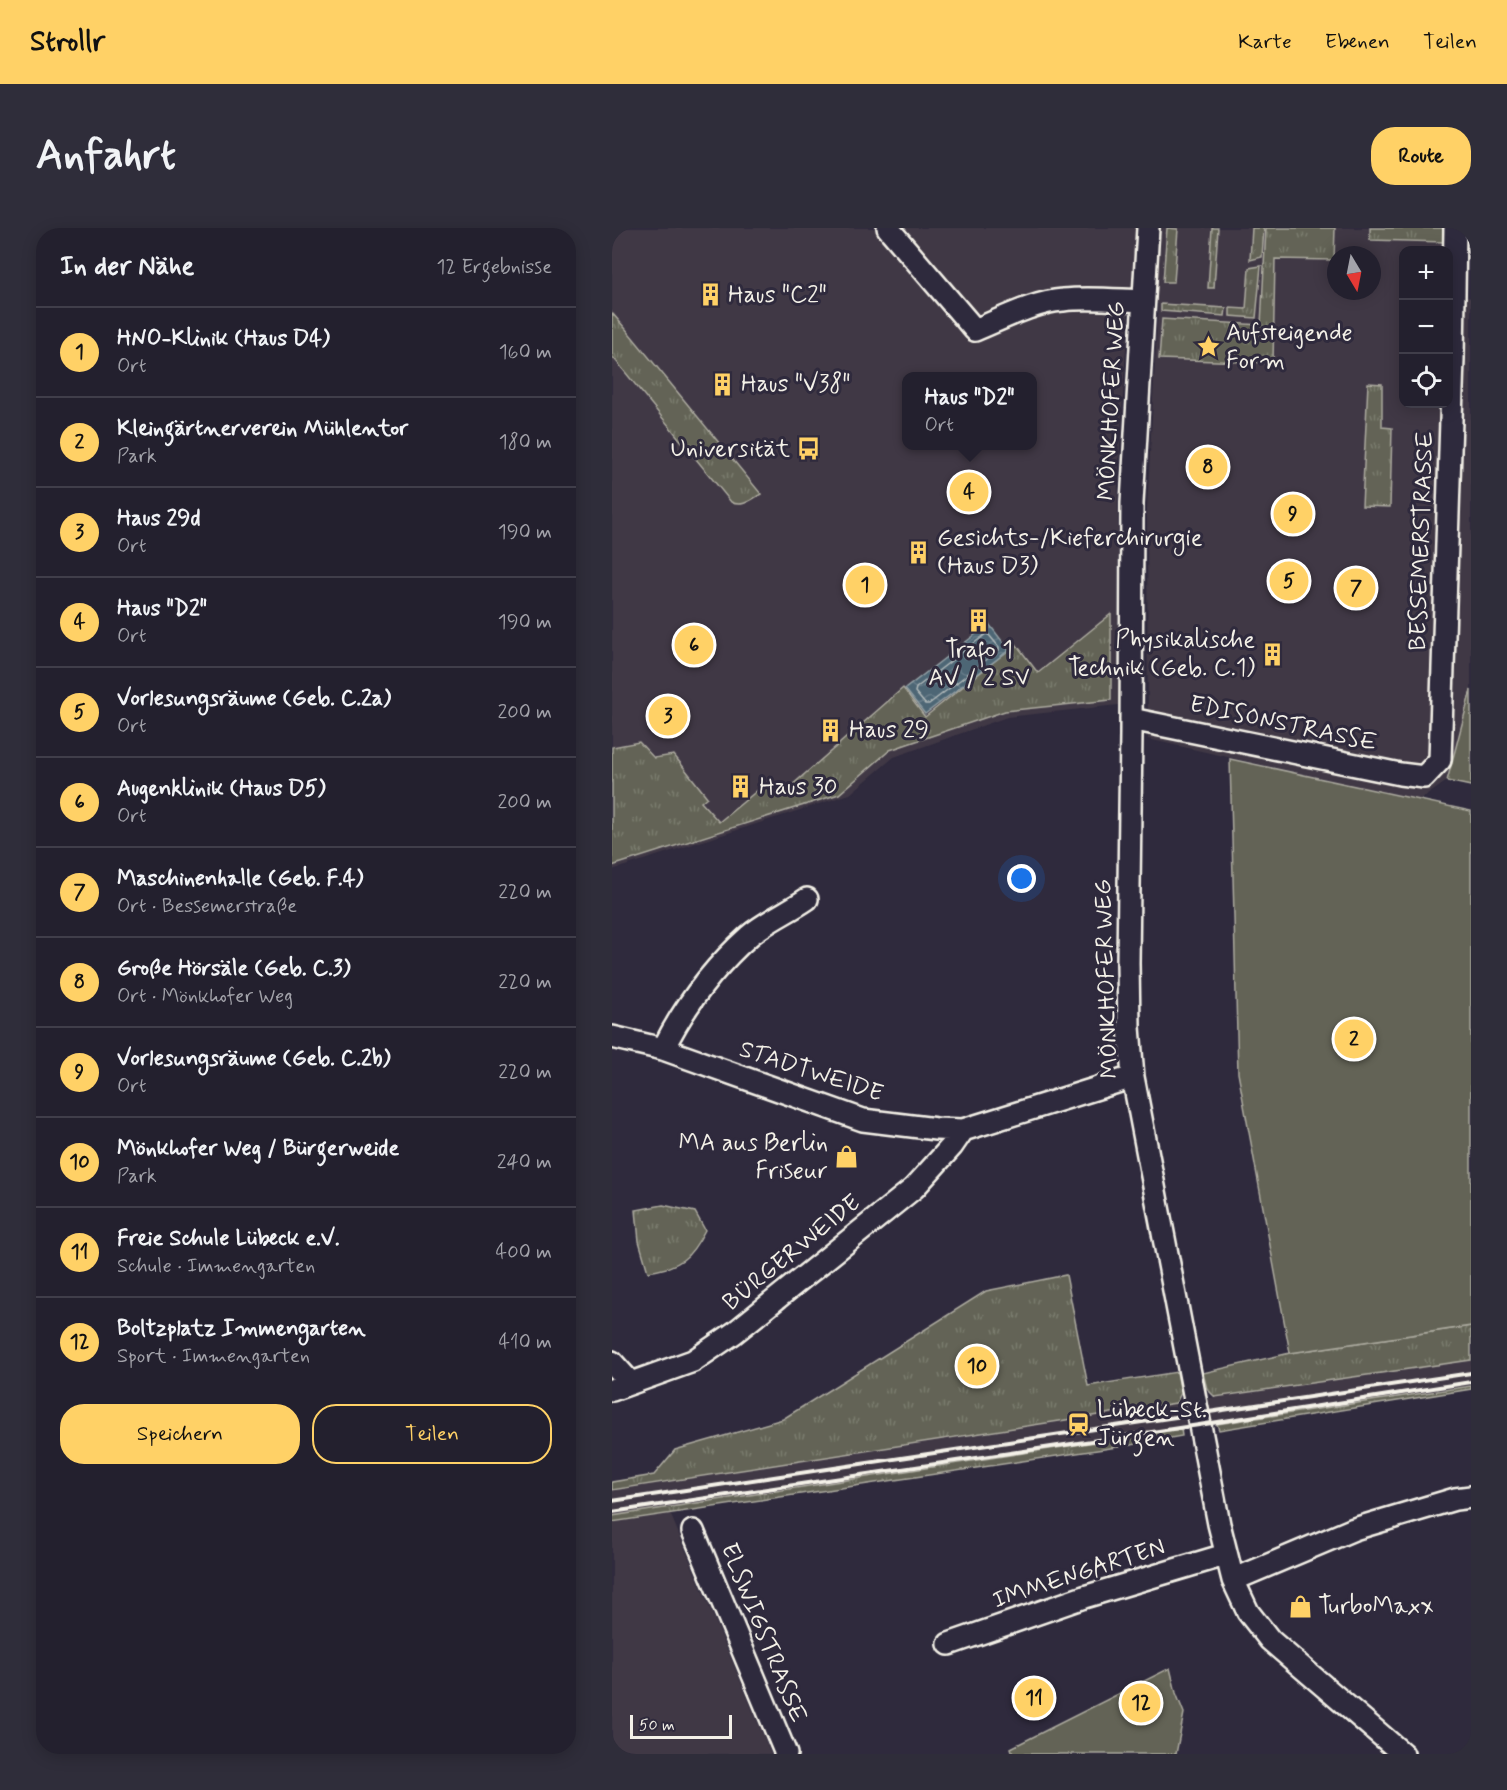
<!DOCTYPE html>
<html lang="de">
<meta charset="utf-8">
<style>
body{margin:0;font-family:Mynerve,sans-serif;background:#2f2d3a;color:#f1f3f6}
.controls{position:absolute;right:18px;top:18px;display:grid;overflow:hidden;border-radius:12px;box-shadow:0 3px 15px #0003}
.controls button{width:54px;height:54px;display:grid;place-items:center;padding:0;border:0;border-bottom:2px solid #403e4a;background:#23202e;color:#f1f3f6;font:30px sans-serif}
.compass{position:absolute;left:715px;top:18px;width:54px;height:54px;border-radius:50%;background:#23202e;box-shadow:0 3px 15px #0003;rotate:170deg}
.scale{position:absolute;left:18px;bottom:15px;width:102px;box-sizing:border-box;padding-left:6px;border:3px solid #f4f1e8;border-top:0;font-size:16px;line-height:21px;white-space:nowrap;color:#f4f1e8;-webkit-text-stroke:4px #2f2a3d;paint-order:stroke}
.you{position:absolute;left:410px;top:651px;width:21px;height:21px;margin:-15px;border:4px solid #fff;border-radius:50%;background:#1a73e8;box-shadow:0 0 0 9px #1a73e833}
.badge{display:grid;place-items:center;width:39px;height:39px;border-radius:50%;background:#ffd166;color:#111;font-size:20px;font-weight:700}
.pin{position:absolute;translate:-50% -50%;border:3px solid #fff;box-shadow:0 2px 6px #0006}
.popup{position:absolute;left:290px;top:144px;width:135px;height:78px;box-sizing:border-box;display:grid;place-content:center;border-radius:12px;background:#23202e;filter:drop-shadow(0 2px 4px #0005);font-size:20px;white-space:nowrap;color:#a3a3aa}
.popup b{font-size:22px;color:#f1f3f6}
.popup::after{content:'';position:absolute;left:50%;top:100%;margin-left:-12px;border:12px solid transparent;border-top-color:#23202e}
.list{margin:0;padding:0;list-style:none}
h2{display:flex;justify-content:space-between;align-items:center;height:78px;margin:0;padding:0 24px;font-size:26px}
h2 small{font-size:20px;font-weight:400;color:#a3a3aa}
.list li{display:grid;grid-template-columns:39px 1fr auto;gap:18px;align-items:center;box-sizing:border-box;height:90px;padding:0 24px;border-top:2px solid #403e4a}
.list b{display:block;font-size:22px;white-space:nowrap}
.list p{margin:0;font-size:20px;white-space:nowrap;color:#a3a3aa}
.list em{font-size:20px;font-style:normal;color:#a3a3aa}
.actions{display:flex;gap:12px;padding:18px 24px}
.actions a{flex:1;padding:14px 0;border:2px solid #ffd166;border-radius:24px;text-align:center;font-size:21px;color:#ffd166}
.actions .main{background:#ffd166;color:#111}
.icon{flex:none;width:33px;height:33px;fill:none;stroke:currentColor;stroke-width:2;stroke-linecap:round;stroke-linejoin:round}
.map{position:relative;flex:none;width:859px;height:1526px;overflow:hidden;border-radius:24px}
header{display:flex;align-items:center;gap:36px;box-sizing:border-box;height:84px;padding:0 30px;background:#ffd166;color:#111}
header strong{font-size:28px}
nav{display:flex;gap:33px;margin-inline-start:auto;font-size:21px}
.intro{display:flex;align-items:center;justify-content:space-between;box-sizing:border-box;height:144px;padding:0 36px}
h1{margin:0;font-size:42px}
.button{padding:15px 27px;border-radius:24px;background:#ffd166;color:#111;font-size:21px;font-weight:700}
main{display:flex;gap:36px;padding:0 36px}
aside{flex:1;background:#23202e;border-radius:24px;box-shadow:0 3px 15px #0003}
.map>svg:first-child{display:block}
.built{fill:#403845;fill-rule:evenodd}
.grass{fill:url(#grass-tufts);stroke:#acaa9f;stroke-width:1.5}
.garden{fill:#636456;stroke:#acaa9f;stroke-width:1.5}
.water{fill:url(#water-waves);stroke:#909ea3;stroke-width:1.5}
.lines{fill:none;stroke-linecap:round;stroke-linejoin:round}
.shore{stroke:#b1b9ba;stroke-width:1.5}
.minor-casing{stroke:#f4f1e8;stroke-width:26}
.minor{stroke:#2f2a3d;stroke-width:21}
.rail{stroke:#f4f1e8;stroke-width:4}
.labels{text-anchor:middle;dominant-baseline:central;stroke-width:6;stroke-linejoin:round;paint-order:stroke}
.poi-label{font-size:24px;fill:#f4f1e8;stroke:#2f2a3d;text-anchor:start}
.street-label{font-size:24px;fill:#f4f1e8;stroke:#2f2a3d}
</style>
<header>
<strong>Strollr</strong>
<nav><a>Karte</a><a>Ebenen</a><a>Teilen</a></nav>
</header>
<div class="intro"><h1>Anfahrt</h1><a class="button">Route</a></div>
<main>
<aside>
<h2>In der Nähe<small>12 Ergebnisse</small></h2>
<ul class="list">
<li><span class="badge">1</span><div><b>HNO-Klinik (Haus D4)</b><p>Ort</p></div><em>160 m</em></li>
<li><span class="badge">2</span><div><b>Kleingärtnerverein Mühlentor</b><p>Park</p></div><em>180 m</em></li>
<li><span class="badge">3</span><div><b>Haus 29d</b><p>Ort</p></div><em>190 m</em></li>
<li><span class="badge">4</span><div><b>Haus &quot;D2&quot;</b><p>Ort</p></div><em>190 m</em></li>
<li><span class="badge">5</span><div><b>Vorlesungsräume (Geb. C.2a)</b><p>Ort</p></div><em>200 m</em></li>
<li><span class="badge">6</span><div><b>Augenklinik (Haus D5)</b><p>Ort</p></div><em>200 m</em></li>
<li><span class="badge">7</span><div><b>Maschinenhalle (Geb. F.4)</b><p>Ort · Bessemerstraße</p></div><em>220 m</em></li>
<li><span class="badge">8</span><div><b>Große Hörsäle (Geb. C.3)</b><p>Ort · Mönkhofer Weg</p></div><em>220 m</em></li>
<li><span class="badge">9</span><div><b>Vorlesungsräume (Geb. C.2b)</b><p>Ort</p></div><em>220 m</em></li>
<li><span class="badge">10</span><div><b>Mönkhofer Weg / Bürgerweide</b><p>Park</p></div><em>240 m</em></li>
<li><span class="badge">11</span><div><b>Freie Schule Lübeck e.V.</b><p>Schule · Immengarten</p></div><em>400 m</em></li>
<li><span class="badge">12</span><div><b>Boltzplatz Immengarten</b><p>Sport · Immengarten</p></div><em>410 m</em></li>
</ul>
<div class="actions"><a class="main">Speichern</a><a>Teilen</a></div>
</aside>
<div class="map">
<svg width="859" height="1526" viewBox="0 0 859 1526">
<defs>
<pattern id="grass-tufts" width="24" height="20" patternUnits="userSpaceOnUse" patternTransform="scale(1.5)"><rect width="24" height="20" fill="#636456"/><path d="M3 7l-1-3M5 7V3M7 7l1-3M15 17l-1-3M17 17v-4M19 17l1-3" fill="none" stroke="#7a7b6e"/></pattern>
<pattern id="water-waves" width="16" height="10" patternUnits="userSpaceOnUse" patternTransform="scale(1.5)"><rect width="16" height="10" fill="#4d6675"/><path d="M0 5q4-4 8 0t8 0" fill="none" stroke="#677c89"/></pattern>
</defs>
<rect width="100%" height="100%" fill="#2f2a3d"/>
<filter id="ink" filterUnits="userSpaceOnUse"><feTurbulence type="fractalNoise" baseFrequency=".0167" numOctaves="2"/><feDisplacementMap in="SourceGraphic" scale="12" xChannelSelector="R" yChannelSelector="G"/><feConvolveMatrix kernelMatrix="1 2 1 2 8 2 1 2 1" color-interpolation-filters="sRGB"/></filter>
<g filter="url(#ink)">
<path class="built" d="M0 0H837L836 22H792V176H836L837 64 859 70V462L835 553 808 572 536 511 535 281 546 76 517 73 506 250V477L395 489 282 529 238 566 0 642ZM724 27H760V63H724ZM294 148H420V218H294Z
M859 1132V1158L0 1288V1262L564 1175Z
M58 1285 159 1526H0V1294Z"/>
<path class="grass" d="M555 0 566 1 562 54H551Z
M600 0H606L602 60H596Z
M640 0H652L650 29 638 32Z
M654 0H723L722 32 663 31 661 135 547 131 550 91 649 97Z
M758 0H833V14L758 12Z
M649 38 644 90 618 88V80L634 81 637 40Z
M549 76 614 80 613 88 549 83Z
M0 85 13 100 149 266C139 272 130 280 119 274L0 128Z
M756 155 770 156V199L780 200 778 279 750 278Z
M499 386V472L393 483 278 522 227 566 0 638V519L27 514 42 530 62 527 95 569 89 574 107 594 158 552 171 565 291 460 313 489 404 416 426 445Z
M51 977 83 984 93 1002C78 1031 68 1039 36 1044L27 1013 24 982Z
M454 1047 476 1158 565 1144 569 1165 564 1175 0 1262V1254L42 1247 63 1222 171 1191 374 1063Z
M859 1098V1132L603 1169 595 1161 591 1145 678 1125Z
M859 1158V1161L607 1202 605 1196Z
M569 1201 570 1208 519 1217 0 1294V1288Z"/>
<path class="garden" d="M859 462V558L835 553Z
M618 531 859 583V1098L678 1125 626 845Z
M558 1440 564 1465 572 1485 564 1526H401L399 1520Z"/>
<path class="water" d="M377 396 397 422 313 486 293 461Z"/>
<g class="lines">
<path class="shore" d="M374 406 377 407 387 419V422L317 476H313L303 464 304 460Z"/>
<defs>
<path id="minor" d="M276 0 363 102C390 91 422 74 451 72 477 69 504 72 530 73
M536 0 520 275 519 506 516 735 517 799 521 849 607 1296 621 1352 636 1384 658 1412 791 1526
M519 491 788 546 812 549 828 532 841 130 843 0
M0 809 51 821 251 892 324 901 351 902 521 849
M51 821C73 777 100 741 137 708 153 694 176 684 195 671
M0 1134 19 1155
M0 1162 81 1133 122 1105 302 960 340 918 351 902
M81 1303 174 1526
M621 1352 742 1301 843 1271 859 1269
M337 1416 472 1369 613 1327"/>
</defs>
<use href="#minor" class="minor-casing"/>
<use href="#minor" class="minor"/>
<path class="rail" d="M0 1273 859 1145
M0 1284 587 1197 859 1154"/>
</g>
</g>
<defs>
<symbol id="building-bare" viewBox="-9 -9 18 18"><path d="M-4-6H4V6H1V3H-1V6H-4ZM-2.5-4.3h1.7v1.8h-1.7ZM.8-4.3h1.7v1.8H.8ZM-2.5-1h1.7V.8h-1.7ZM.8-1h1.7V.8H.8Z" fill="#ffd166" stroke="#2f2a3d" stroke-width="2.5" paint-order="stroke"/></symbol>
<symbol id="sight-bare" viewBox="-9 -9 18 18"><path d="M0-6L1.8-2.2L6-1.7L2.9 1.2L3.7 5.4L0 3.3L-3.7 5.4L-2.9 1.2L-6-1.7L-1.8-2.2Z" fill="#ffd166" stroke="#2f2a3d" stroke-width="2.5" paint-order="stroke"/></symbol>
<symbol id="bus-bare" viewBox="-9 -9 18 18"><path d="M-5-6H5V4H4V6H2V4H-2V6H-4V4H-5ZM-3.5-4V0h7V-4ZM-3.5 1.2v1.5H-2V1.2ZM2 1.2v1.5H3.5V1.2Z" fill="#ffd166" stroke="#2f2a3d" stroke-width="2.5" paint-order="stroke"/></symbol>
<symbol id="shop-bare" viewBox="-9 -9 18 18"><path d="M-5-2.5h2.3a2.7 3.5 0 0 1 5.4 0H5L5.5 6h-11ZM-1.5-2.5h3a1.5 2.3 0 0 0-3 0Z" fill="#ffd166" stroke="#2f2a3d" stroke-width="2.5" paint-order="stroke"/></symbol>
<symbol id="station-bare" viewBox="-9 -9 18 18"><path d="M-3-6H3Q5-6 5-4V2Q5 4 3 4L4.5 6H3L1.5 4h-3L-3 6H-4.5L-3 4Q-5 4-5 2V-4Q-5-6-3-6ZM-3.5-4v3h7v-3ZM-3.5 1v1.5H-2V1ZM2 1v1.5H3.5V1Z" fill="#ffd166" stroke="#2f2a3d" stroke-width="2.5" paint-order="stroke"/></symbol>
</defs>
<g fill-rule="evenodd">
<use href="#building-bare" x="82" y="50" width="33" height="33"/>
<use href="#sight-bare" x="580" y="102" width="33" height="33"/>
<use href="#building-bare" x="94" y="140" width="33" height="33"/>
<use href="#bus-bare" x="180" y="204" width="33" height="33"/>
<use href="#building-bare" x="290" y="308" width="33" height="33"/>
<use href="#building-bare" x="350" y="376" width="33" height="33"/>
<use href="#building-bare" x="644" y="410" width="33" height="33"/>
<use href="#building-bare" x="202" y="486" width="33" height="33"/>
<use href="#building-bare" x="112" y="542" width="33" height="33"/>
<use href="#shop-bare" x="218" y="912" width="33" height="33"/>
<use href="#station-bare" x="450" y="1180" width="33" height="33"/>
<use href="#shop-bare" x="672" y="1362" width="33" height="33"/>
</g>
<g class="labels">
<g class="poi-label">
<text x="116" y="67">Haus "C2"</text>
<text x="614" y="105">Aufsteigende<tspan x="614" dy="28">Form</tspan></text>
<text x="129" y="156">Haus "V38"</text>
<text x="178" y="221" text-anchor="end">Universität</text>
<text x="325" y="310">Gesichts-/Kieferchirurgie<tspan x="325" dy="28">(Haus D3)</tspan></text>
<text x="643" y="412" text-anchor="end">Physikalische<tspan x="643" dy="28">Technik (Geb. C.1)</tspan></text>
<text x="367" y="422" text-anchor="middle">Trafo 1<tspan x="367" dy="28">AV / 2 SV</tspan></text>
<text x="237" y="502">Haus 29</text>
<text x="147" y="559">Haus 30</text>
<text x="216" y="915" text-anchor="end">MA aus Berlin<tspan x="216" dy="28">Friseur</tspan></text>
<text x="485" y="1182">Lübeck-St.<tspan x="485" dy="28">Jürgen</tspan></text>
<text x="706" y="1378">TurboMaxx</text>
</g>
<g class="street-label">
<text transform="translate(500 173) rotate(-87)">MÖNKHOFER WEG</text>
<text transform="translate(810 313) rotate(-88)">BESSEMERSTRASSE</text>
<text transform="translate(671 496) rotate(12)">EDISONSTRASSE</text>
<text transform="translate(495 751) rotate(-92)">MÖNKHOFER WEG</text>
<text transform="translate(199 844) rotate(18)">STADTWEIDE</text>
<text transform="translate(180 1025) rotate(-39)">BÜRGERWEIDE</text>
<text transform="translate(467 1346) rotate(-18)">IMMENGARTEN</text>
<text transform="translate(151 1405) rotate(68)">ELSWIGSTRASSE</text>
</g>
</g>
</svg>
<div class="controls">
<button>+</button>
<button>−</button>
<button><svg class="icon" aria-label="locate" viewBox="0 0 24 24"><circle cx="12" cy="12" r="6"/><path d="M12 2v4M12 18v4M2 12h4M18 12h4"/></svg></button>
</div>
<svg class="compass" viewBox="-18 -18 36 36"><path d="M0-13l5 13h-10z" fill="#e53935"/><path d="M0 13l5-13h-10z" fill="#a3a3aa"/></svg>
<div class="scale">50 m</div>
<div class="you"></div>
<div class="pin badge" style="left:253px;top:357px">1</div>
<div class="pin badge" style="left:742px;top:811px">2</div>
<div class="pin badge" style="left:56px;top:488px">3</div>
<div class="pin badge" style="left:357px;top:264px">4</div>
<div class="popup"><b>Haus &quot;D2&quot;</b>Ort</div>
<div class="pin badge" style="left:677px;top:353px">5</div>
<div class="pin badge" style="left:82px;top:417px">6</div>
<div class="pin badge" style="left:744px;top:360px">7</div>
<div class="pin badge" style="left:596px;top:239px">8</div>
<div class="pin badge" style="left:681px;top:286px">9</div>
<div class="pin badge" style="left:365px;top:1138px">10</div>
<div class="pin badge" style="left:422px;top:1470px">11</div>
<div class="pin badge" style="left:529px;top:1475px">12</div>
</div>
</main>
